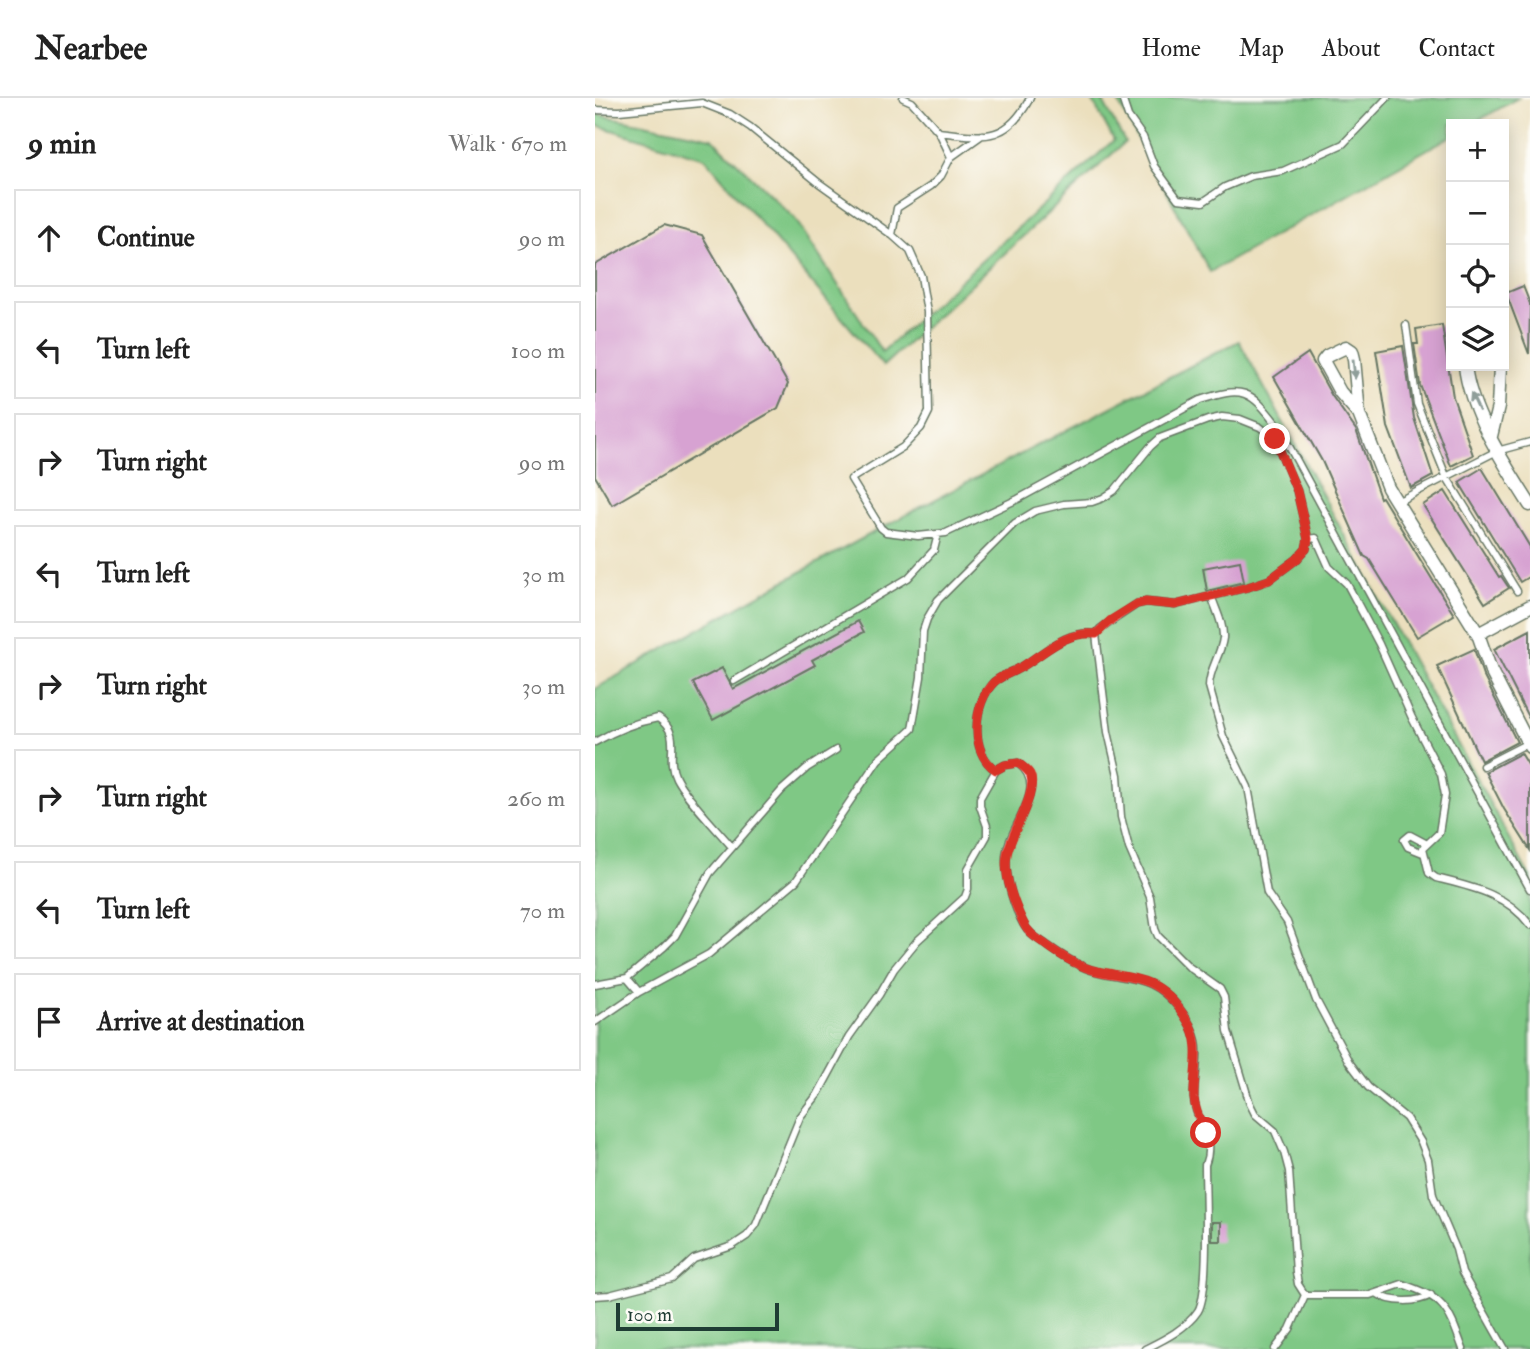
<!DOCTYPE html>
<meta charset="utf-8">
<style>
body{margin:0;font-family:"IM FELL Double Pica",serif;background:#f2f2f2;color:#222}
.controls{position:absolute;right:21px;top:21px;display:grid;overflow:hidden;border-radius:0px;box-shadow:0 4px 18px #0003}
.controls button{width:63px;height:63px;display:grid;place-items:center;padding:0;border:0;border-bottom:2px solid #e0e0e0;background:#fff;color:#222;font:35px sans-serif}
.scale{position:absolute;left:21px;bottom:18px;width:163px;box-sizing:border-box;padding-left:7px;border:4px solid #1f3d34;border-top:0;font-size:19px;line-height:24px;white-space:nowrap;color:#1f3d34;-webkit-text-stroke:5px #fdfcf7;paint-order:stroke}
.stop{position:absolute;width:21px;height:21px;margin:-16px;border:5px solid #d93025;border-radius:50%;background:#fff}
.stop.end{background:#d93025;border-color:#fff;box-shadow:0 2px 7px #0008}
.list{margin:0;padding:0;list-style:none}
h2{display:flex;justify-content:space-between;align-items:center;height:91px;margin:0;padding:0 28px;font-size:30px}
h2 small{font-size:23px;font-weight:400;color:#767676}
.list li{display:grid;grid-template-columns:46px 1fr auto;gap:21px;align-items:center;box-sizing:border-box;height:98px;margin:0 14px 14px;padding:0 14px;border:2px solid #e0e0e0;border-radius:0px}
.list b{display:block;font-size:26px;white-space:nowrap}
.list em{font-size:23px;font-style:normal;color:#767676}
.icon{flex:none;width:38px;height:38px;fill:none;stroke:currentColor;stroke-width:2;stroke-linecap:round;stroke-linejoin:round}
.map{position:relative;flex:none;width:935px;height:1251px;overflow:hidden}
header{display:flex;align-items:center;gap:42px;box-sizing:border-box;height:98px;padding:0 35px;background:#fff;border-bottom:2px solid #e0e0e0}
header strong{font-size:33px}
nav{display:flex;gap:38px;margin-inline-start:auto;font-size:24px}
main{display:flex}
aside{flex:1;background:#fff}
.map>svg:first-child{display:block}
.green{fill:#7fc885;stroke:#4f825c;stroke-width:2}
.building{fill:#d7a2d2}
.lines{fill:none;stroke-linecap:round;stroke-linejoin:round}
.service-casing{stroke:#667664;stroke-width:9}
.minor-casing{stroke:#667664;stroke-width:15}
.service{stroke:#fff;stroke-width:6}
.minor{stroke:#fff;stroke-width:12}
.oneway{fill:#8f9e9a}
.route{stroke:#d93025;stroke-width:9}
</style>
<header>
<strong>Nearbee</strong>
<nav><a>Home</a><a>Map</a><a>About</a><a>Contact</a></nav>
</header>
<main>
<aside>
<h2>9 min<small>Walk · 670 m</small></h2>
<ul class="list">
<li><svg class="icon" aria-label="ahead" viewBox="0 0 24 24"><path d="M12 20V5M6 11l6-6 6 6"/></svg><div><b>Continue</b></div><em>90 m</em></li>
<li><svg class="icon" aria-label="left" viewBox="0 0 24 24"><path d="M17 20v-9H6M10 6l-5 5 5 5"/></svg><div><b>Turn left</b></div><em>100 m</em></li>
<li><svg class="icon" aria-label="right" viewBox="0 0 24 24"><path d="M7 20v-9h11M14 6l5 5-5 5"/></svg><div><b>Turn right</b></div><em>90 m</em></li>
<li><svg class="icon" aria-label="left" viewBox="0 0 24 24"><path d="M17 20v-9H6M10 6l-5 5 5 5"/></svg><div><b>Turn left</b></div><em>30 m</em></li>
<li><svg class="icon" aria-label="right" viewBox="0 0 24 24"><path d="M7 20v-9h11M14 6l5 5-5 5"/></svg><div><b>Turn right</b></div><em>30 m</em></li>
<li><svg class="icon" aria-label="right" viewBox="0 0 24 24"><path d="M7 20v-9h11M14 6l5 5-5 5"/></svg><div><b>Turn right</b></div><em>260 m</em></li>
<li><svg class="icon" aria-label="left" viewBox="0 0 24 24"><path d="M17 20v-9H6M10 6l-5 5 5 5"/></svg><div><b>Turn left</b></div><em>70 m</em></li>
<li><svg class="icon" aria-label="arrive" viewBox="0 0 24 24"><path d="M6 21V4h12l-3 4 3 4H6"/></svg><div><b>Arrive at destination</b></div></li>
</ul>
</aside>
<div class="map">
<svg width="935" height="1251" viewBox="0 0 935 1251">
<rect width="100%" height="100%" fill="#fdfcf7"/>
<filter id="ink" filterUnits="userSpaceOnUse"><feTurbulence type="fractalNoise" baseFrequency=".0143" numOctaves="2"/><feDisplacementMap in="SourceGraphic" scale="14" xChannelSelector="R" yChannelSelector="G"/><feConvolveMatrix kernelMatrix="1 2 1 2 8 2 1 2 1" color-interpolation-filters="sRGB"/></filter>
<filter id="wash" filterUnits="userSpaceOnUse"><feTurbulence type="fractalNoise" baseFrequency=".00686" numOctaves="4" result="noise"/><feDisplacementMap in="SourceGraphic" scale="28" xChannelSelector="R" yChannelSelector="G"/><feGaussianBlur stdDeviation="1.57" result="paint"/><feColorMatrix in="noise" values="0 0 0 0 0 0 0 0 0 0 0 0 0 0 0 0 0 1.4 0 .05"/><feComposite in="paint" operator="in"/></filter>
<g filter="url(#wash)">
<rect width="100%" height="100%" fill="#ebdfbd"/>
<path class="green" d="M496 0H506L530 44 288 268 110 60 0 27V16L117 40 200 121 287 254 519 42Z
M521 0H923L877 26H856V38L615 174Z
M644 243 935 779V1251H0V591C210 467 427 355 644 243Z"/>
<g id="blocks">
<path class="building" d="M69 127 107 137 193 286 183 310 17 407 0 378V167Z
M928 188 935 206 934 256 911 195Z
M847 227 858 299 878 357 856 368 825 287 819 246H823L821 231Z
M808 248 819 320 838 378 816 390 793 329 781 253Z
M713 255 737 298 761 332 785 400 787 399 859 517 822 539 774 461 769 458 727 363 679 279Z
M887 370 935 449V478L925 484 864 384Z
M850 393 904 479 906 478 914 490 890 505 828 407Z
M645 463 649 484 612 493 608 470Z
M263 523 269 534 217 562 220 567 118 622 98 585 127 570 138 591Z
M935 532V623L899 551Z
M879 551 888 577 922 644 886 663 842 568Z
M926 655 935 670V752L909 711 890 674Z
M617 1124H626V1143H617Z"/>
</g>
</g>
<g filter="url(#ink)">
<use href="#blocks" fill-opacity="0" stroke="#667664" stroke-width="2"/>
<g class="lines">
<defs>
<path id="service" d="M308 0 317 4 344 34C388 39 412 45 435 0
M527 0 533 18 548 39 559 68 583 101 608 104 630 89 656 78 688 73 748 46 792 0
M0 12 24 13 107 5 135 16 155 29 224 85 297 137
M344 34 356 59
M387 37 356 59 346 78 336 88 302 110 297 137 315 153 326 178 332 214 334 314 326 330 308 349 256 381 286 430 291 434 323 438 351 435 423 401 605 302C648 288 655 291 683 328L935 791
M811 227 822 306 851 378 922 493
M802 404 902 353 935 344
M713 441 721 440 734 469 752 486 767 514 784 546 817 620 846 676 850 697 844 735 828 750 834 775 841 780C877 789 912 796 935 827
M616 497C620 510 629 526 628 540 626 557 614 571 614 588L628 638 653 689 672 795 692 824 721 902 754 964 773 989 811 1020 826 1044 833 1062 838 1097 861 1151 867 1175 910 1251
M501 536C471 532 452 553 428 568 419 574 407 577 399 584 378 605 374 655 401 672L410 667 423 665C457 691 411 729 411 761 411 782 419 810 429 827 434 837 445 842 453 848 467 858 482 868 500 873 538 883 556 876 584 910 592 920 598 930 601 943 605 962 598 982 599 1001 601 1027 621 1039 610 1067 610 1095 615 1194 603 1213 591 1231 568 1242 550 1251
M139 583 313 480 339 452 343 436
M0 644C19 633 41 624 63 620 89 638 69 656 81 680 91 700 122 731 137 749
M888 668 933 645
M828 755 813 749 809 742 815 737 832 746
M32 880 44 894
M0 886 32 880 69 849 80 838 115 775 187 692 212 670 241 652
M0 924 44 894 114 856 201 783 283 662 317 631 326 579 328 533 332 521 343 502 420 425 440 413 469 406 497 404 508 400 519 393 555 349 565 340 613 322 627 319 645 321 665 329 680 341 702 393 713 441 711 451 702 461 674 482 653 489 580 507 551 504 542 506 505 531 501 536 502 545 513 634 523 677 526 719 534 750 555 799 560 831 563 838 594 869 625 891 629 899 633 933 655 1006 660 1016 680 1033 689 1054 694 1073 701 1174 703 1186 710 1197
M783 1196C796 1205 822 1205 836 1197
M0 1198 14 1197 77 1181 99 1161 137 1148 152 1138 161 1127 205 1019 223 996 254 939 284 897 299 871 322 843 370 799 373 791V771L392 738V728L385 708V700L401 672
M680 1251 695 1231 710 1197H775L807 1186C850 1200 853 1210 868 1251"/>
<path id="minor" d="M870 268C875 314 910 367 935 407
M764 316 745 294 728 263 732 258 751 249 757 253 759 261 764 316 793 390 883 536 896 573 935 649
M896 338 903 309 905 268
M883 536 935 508"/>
</defs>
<use href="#service" class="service-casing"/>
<use href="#minor" class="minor-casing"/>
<use href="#service" class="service"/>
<use href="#minor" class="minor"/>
</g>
<defs><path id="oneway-solid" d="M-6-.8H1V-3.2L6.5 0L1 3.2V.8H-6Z" transform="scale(1.75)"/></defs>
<g class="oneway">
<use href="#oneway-solid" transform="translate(759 271) rotate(84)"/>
<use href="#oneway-solid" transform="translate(880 304) rotate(-115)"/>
</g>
</g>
<g class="lines" filter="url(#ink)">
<path class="route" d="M611 1035C606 1024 600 1013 599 1000 598 974 608 945 592 922 583 907 570 892 554 885 538 878 519 877 502 873 483 869 466 858 450 846 441 840 432 834 428 824 419 805 408 778 412 757 415 736 444 694 435 676 432 671 427 668 423 665L410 667 401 672C374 655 378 605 399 584 407 577 419 574 428 568 452 553 470 533 501 536L516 522 542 506 551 504 580 507 653 489 674 482 702 461 711 451 713 441 702 393 680 341"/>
</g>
</svg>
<div class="controls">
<button>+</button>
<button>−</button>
<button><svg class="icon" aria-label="locate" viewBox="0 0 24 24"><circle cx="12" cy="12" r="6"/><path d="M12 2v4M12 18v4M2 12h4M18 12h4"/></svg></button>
<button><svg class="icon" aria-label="layers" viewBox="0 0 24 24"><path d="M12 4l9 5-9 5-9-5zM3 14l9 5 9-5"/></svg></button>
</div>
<div class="scale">100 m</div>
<div class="stop" style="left:611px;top:1035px"></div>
<div class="stop end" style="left:680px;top:341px"></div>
</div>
</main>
